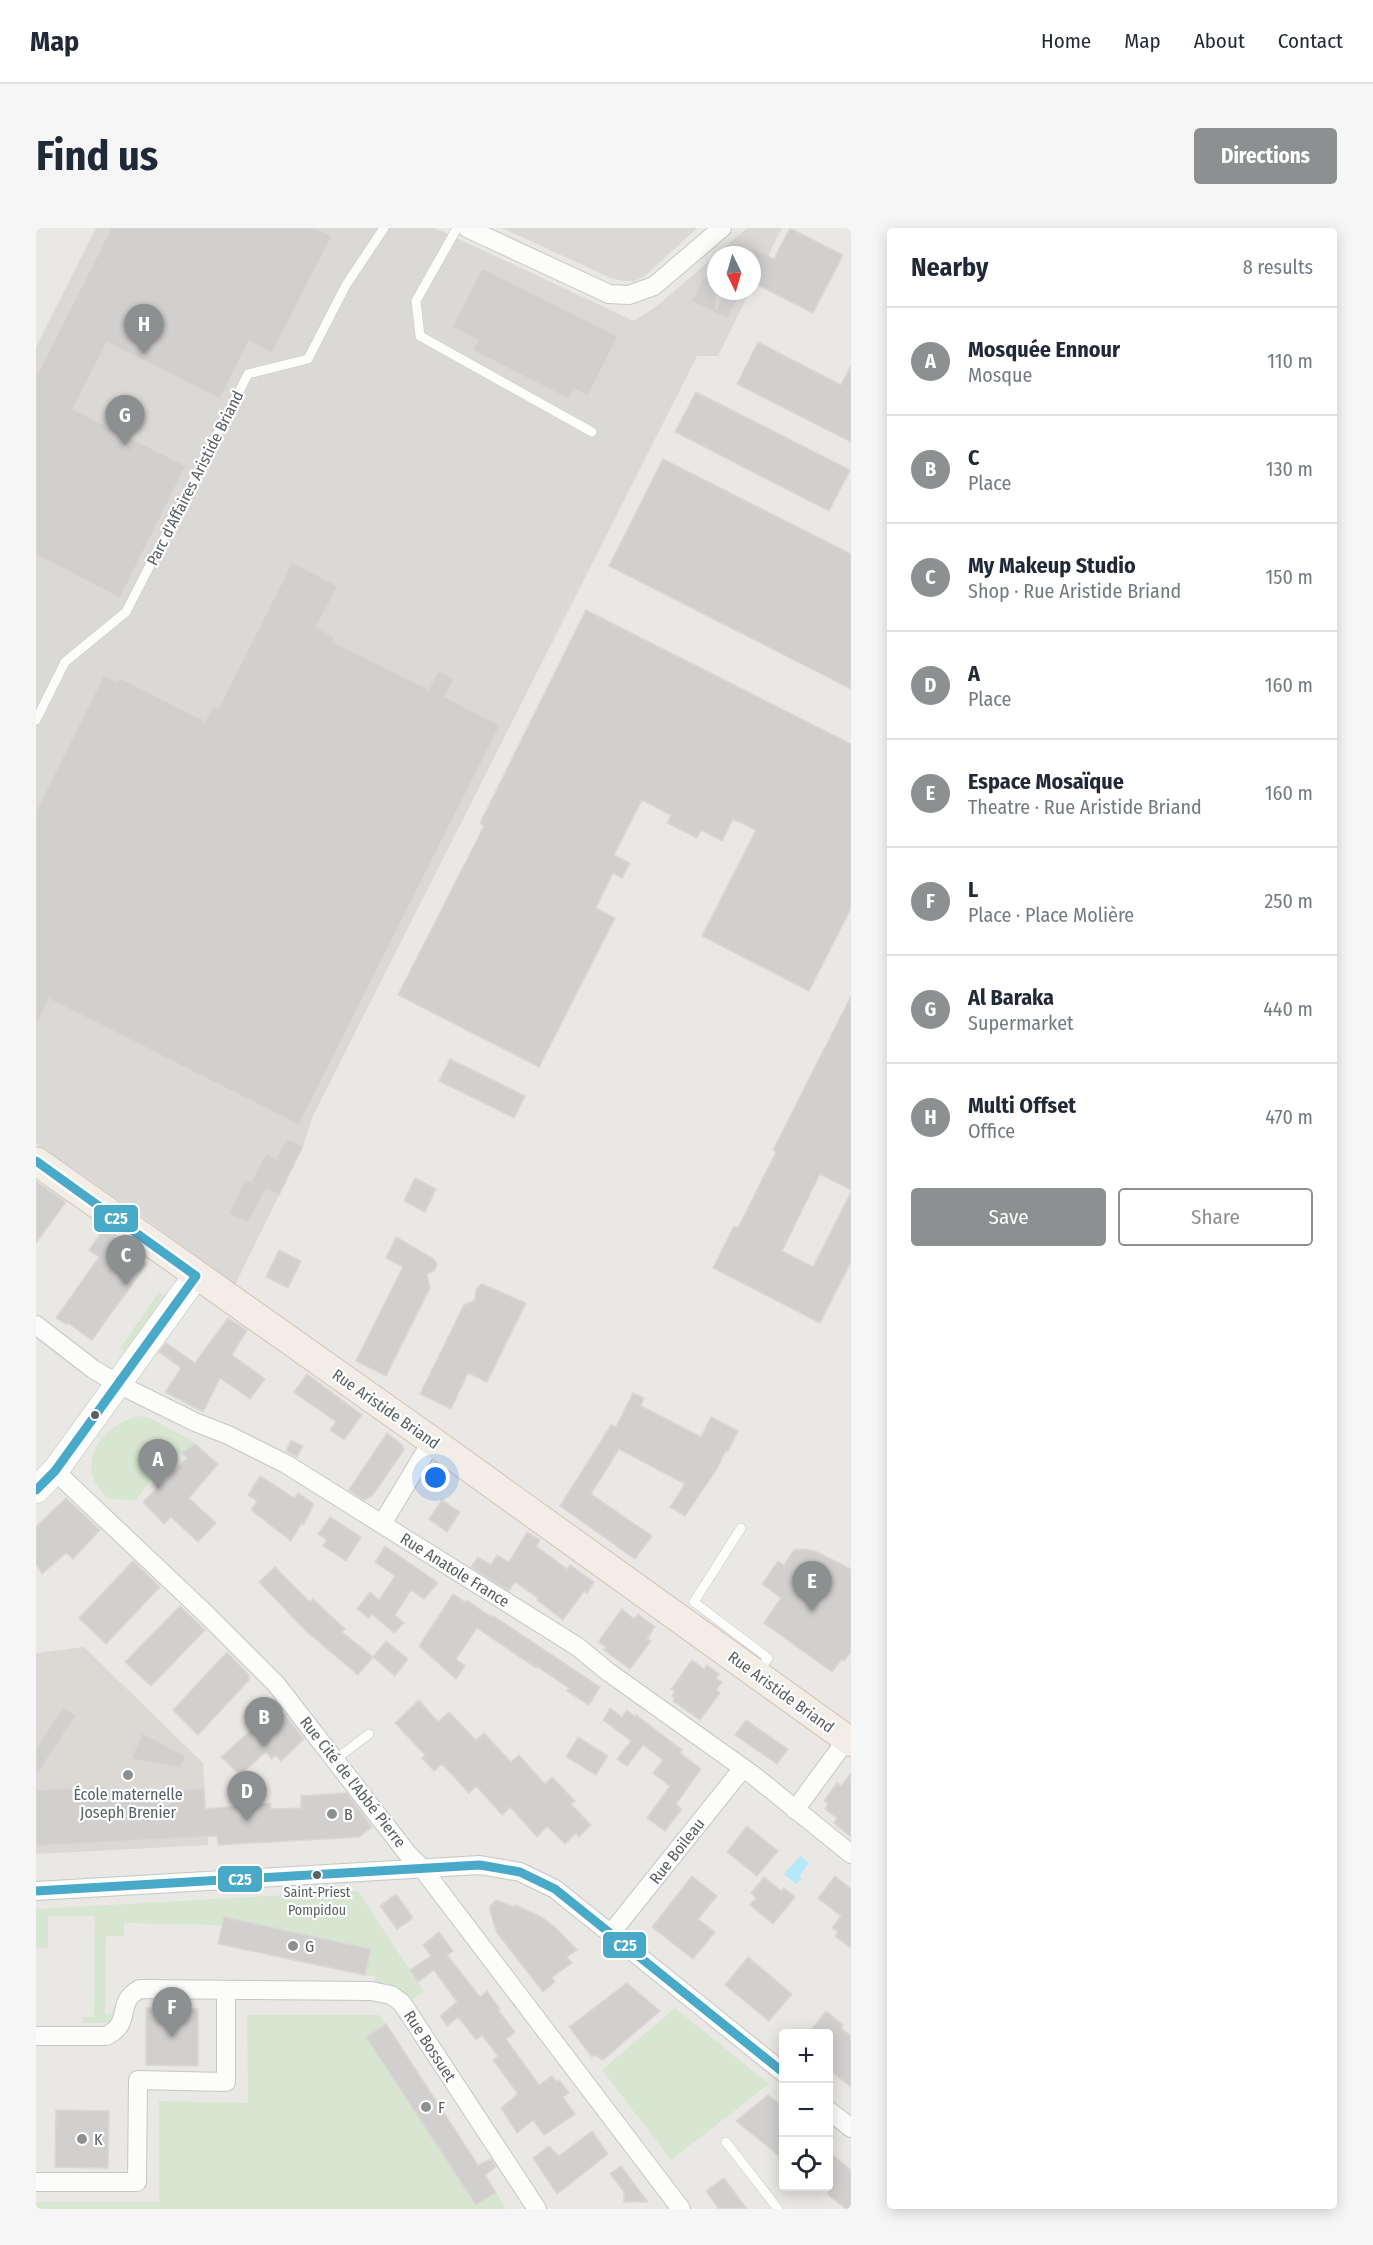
<!DOCTYPE html>
<meta charset="utf-8">
<style>
body{margin:0;font-family:"Fira Sans Condensed",sans-serif;background:#f6f6f7;color:#1f2937}
.controls{position:absolute;right:18px;bottom:18px;display:grid;overflow:hidden;border-radius:6px;box-shadow:0 3px 15px #0003}
.controls button{width:54px;height:54px;display:grid;place-items:center;padding:0;border:0;border-bottom:2px solid #e0e1e3;background:#fff;color:#1f2937;font:30px sans-serif}
.compass{position:absolute;left:671px;top:18px;width:54px;height:54px;border-radius:50%;background:#fff;box-shadow:0 3px 15px #0003;rotate:175deg}
.you{position:absolute;left:400px;top:1250px;width:21px;height:21px;margin:-15px;border:4px solid #fff;border-radius:50%;background:#1a73e8;box-shadow:0 0 0 9px #1a73e833}
.badge{display:grid;place-items:center;width:39px;height:39px;border-radius:50%;background:#8c9090;color:#fff;font-size:20px;font-weight:700}
.pin{position:absolute;translate:-50% -50px;filter:drop-shadow(0 2px 3px #0008)}
.pin::after{content:'';position:absolute;top:32px;width:21px;height:18px;background:inherit;clip-path:polygon(0 0,100% 0,50% 100%)}
.list{margin:0;padding:0;list-style:none}
h2{display:flex;justify-content:space-between;align-items:center;height:78px;margin:0;padding:0 24px;font-size:26px}
h2 small{font-size:20px;font-weight:400;color:#747a83}
.list li{display:grid;grid-template-columns:39px 1fr auto;gap:18px;align-items:center;box-sizing:border-box;height:108px;padding:0 24px;border-top:2px solid #e0e1e3}
.list b{display:block;font-size:22px;white-space:nowrap}
.list p{margin:0;font-size:20px;white-space:nowrap;color:#747a83}
.list em{font-size:20px;font-style:normal;color:#747a83}
.actions{display:flex;gap:12px;padding:18px 24px}
.actions a{flex:1;padding:14px 0;border:2px solid #8c9090;border-radius:6px;text-align:center;font-size:21px;color:#8c9090}
.actions .main{background:#8c9090;color:#fff}
.icon{flex:none;width:33px;height:33px;fill:none;stroke:currentColor;stroke-width:2;stroke-linecap:round;stroke-linejoin:round}
.map{position:relative;flex:none;width:815px;height:1981px;overflow:hidden;border-radius:6px}
header{display:flex;align-items:center;gap:36px;box-sizing:border-box;height:84px;padding:0 30px;background:#fff;border-bottom:2px solid #e0e1e3}
header strong{font-size:28px}
nav{display:flex;gap:33px;margin-inline-start:auto;font-size:21px}
.intro{display:flex;align-items:center;justify-content:space-between;box-sizing:border-box;height:144px;padding:0 36px}
h1{margin:0;font-size:42px}
.button{padding:15px 27px;border-radius:6px;background:#8c9090;color:#fff;font-size:21px;font-weight:700}
main{display:flex;gap:36px;padding:0 36px}
aside{flex:1;background:#fff;border-radius:6px;box-shadow:0 3px 15px #0003}
.map>svg:first-child{display:block}
.industrial{fill:#dbd9d6}
.education{fill:#dcd8d4}
.green{fill:#d6e6d0}
.water{fill:#b6e9f7}
.building{fill:#d2d0cf;stroke:#dad7d4;stroke-width:1.5}
.lines{fill:none;stroke-linecap:round;stroke-linejoin:round}
.lane-casing{stroke:#c6c6c6;stroke-width:10}
.street-casing{stroke:#c6c6c6;stroke-width:20}
.secondary-casing{stroke:#c5c6c6;stroke-width:27}
.primary-casing{stroke:#d3c3b2;stroke-width:30}
.lane{stroke:#fcfcfb;stroke-width:9}
.street{stroke:#fcfcfb;stroke-width:18}
.secondary{stroke:#fcfcfb;stroke-width:26}
.primary{stroke:#f2eee7;stroke-width:28}
.bus-1-casing{stroke:#fff;stroke-width:14}
.bus-1{stroke:#48a9c8;stroke-width:9}
.bus-dot{fill:#5a6063;stroke:#fff;stroke-width:2}
.poi-dot{fill:#8c9090;stroke:#fff;stroke-width:2}
.labels{text-anchor:middle;dominant-baseline:central;stroke-width:4.5;stroke-linejoin:round;paint-order:stroke}
.bus-label{font-size:14px;fill:#5a6063;stroke:#fff}
.street-label{font-size:16px;fill:#5a6063;stroke:#fff}
.poi-label{font-size:16px;fill:#5a6063;stroke:#fff;text-anchor:start}
.line-badge{stroke:#fff;stroke-width:2}
.badge-label{font-size:16px;text-anchor:middle;font-weight:bold;fill:#fff}
</style>
<header>
<strong>Map</strong>
<nav><a>Home</a><a>Map</a><a>About</a><a>Contact</a></nav>
</header>
<div class="intro"><h1>Find us</h1><a class="button">Directions</a></div>
<main>
<div class="map">
<svg width="815" height="1981" viewBox="0 0 815 1981">
<rect width="100%" height="100%" fill="#eae8e5"/>
<path class="industrial" d="M60 0H399L598 93 622 77 680 27V63H714L682 128H661L277 888 267 918 199 1057 108 990 0 915V119Z
M466 0H661L609 48 599 53H589L577 51Z
M711 0H746L716 60V27H680Z"/>
<path class="education" d="M48 1419 167 1535 172 1617 0 1626V1425Z"/>
<path class="green" d="M123 1064 131 1070 93 1126 84 1120Z
M105 1188 116 1191 160 1215 127 1236 100 1272 73 1271C68 1265 61 1260 58 1252 46 1221 77 1192 105 1188Z
M322 1663 388 1764 373 1773 339 1757V1748L329 1747 334 1720 188 1689 186 1697 88 1695V1708H70L69 1785 81 1786 77 1795H48L46 1789H58L59 1688H12V1720L0 1719V1681Z
M639 1780 733 1856 635 1932 566 1842Z
M211 1787H343L350 1796 330 1810 440 1977 460 1964 470 1981H0V1974H123V1873L212 1875Z"/>
<path class="water" d="M764 1628 773 1635 764 1647 765 1652 760 1656 748 1646Z"/>
<path class="building" d="M75 0H280L296 8 236 125 213 113 184 171 71 114 37 181 150 238 84 370 0 327V149Z
M754 0 807 27 777 85 716 54V20L738 31Z
M446 40 582 108 552 168 538 161 532 171 436 122 442 112 416 99Z
M669 48 680 53V82L689 63H706L691 91 655 73Z
M722 114 805 157 815 137V214L701 156Z
M660 164 814 242 793 283 639 204Z
M627 231 815 326V461L573 338Z
M256 334 302 358 280 399 299 409 297 414 393 461 402 443 418 451 409 469 464 497 263 897 13 771 0 797V583L68 447 82 454 84 450 169 493 177 478 182 481Z
M550 382 815 516V680L773 763 666 708 720 602 697 591 686 613 665 602 661 610 631 595 635 587 606 572 578 627 594 635 586 650 577 645 560 680 579 690 503 839 362 767 448 598 444 595Z
M815 768V962L784 946 746 1023 777 1039 815 964V1034L784 1095 677 1040 698 998 702 1000 740 924 737 922Z
M414 831 489 868 478 890 403 853Z
M251 910 267 918 243 967 230 961 212 995 193 986 209 951 215 954 230 925 240 931Z
M379 950 400 961 389 984 368 973Z
M0 953 30 974 0 1015Z
M68 1001 97 1022 95 1025 111 1036 56 1112 32 1095 31 1097 20 1090 63 1029 53 1022Z
M360 1009 398 1031 401 1037 398 1043 391 1046 394 1060 350 1148 320 1133 367 1039 350 1030Z
M243 1022 265 1033 252 1060 230 1049Z
M446 1056 490 1075 451 1154 432 1145 415 1181 384 1166 428 1077 439 1072 440 1061Z
M192 1090 211 1102 196 1127 229 1151 214 1171 184 1150 167 1184 129 1164 145 1140 123 1124 130 1115 159 1135Z
M271 1146 326 1187 308 1212 294 1202 300 1194 258 1164Z
M597 1165 608 1170 605 1178 665 1209 675 1189 702 1203 692 1223 690 1222 681 1241 649 1288 634 1279 649 1256 583 1221 555 1266 616 1308 599 1331 524 1278 575 1197 580 1199Z
M351 1205 366 1217 368 1222 336 1268 328 1272 313 1262Z
M255 1212 267 1218 261 1229 250 1223Z
M159 1216 182 1236 153 1270 180 1295 162 1314 135 1289 128 1296 107 1274 151 1230 146 1225Z
M224 1248 258 1270 262 1265 278 1276 268 1296 266 1295 255 1313 215 1282 221 1273 212 1267Z
M30 1270 64 1302 37 1331 30 1325 6 1346 0 1336V1299Z
M406 1272 424 1284 411 1304 393 1291Z
M294 1289 325 1309 310 1333 287 1318 291 1312 282 1306Z
M491 1304 504 1312 500 1318 531 1341 534 1337 558 1354 551 1365 548 1363 527 1392 501 1372 502 1370 479 1354 473 1363 435 1339 442 1329 455 1337 461 1327 473 1334Z
M349 1318 402 1355 388 1371 375 1362 359 1387 368 1395 358 1405 336 1386 333 1390 321 1381 334 1364 343 1372 359 1348 339 1334Z
M767 1321 779 1323 815 1341V1424L808 1433 806 1431 796 1444 728 1395 745 1370 726 1356 742 1333 748 1337 758 1322Z
M97 1333 124 1359 70 1416 43 1390Z
M239 1339 274 1374 277 1371 309 1401 306 1404 337 1429 322 1447 270 1403 223 1354Z
M417 1366 429 1374 431 1372 455 1389 456 1387 564 1459 553 1477 531 1463 533 1460 500 1438V1440L441 1400 420 1431 429 1438 420 1451 383 1418Z
M144 1378 169 1402 115 1458 89 1434Z
M586 1381 598 1391 602 1386 619 1399 611 1411 615 1413 594 1441 568 1422 570 1419 562 1414Z
M350 1413 372 1431 359 1448 337 1429Z
M191 1424 213 1447V1452L162 1507 137 1482Z
M656 1432 668 1441 671 1437 683 1446 680 1450 686 1454 680 1462 684 1465 664 1492 637 1473 639 1470 636 1468 639 1463 635 1461Z
M383 1472 402 1494 413 1484 440 1512 448 1505 475 1534 483 1527 509 1556 516 1549 539 1573 535 1576 555 1597 543 1609 540 1605 529 1616 511 1598 501 1609 474 1579 466 1587 440 1558 433 1565 406 1536 398 1543 386 1530 389 1527 359 1495Z
M242 1478 268 1511 245 1533 240 1527 236 1531 230 1524 204 1547 185 1529Z
M27 1479 40 1488 0 1548V1520Z
M574 1480 586 1489 591 1482 599 1489 600 1487 646 1522 644 1525 665 1541 640 1576 646 1581 629 1603 611 1590 634 1558 617 1545 627 1532 607 1517 591 1538 581 1531 595 1513 567 1492Z
M710 1492 752 1521 741 1536 699 1507Z
M106 1505 150 1528 144 1540 95 1531Z
M542 1509 572 1528 560 1547 530 1529Z
M815 1545V1609L798 1595 801 1590 789 1581 792 1576 788 1573 801 1555 805 1558Z
M71 1558V1563L133 1561 118 1590 150 1561 168 1560 169 1581 234 1575 235 1581 265 1580V1568L311 1565 336 1599 323 1609 182 1617 181 1608 0 1618V1562Z
M711 1598 742 1623 721 1648 691 1624Z
M656 1648 681 1668 662 1691 679 1704 657 1731 616 1699Z
M799 1648 815 1661V1720L799 1708 802 1704 796 1700 805 1688 782 1670Z
M728 1649 745 1663 748 1660 759 1669 737 1696 714 1677 720 1670 715 1665Z
M360 1666 377 1690 361 1701 344 1678Z
M460 1672 478 1679 480 1677 505 1689 519 1699 541 1722 531 1729 536 1735 516 1749 519 1754 507 1764 461 1705 454 1683V1678Z
M188 1689 335 1721 329 1747 182 1716Z
M403 1704 417 1723 411 1727 444 1769 451 1763 464 1781 462 1782 479 1804 470 1811 503 1857 516 1848 521 1854 523 1852 533 1865 527 1869 539 1886 508 1907 497 1892 481 1905 465 1880 482 1866 457 1832 462 1828 446 1807 440 1812 422 1789 411 1798 404 1788 421 1774 398 1742 382 1754 374 1742 395 1728 387 1717Z
M712 1729 756 1766 733 1793 689 1757Z
M591 1755 624 1783 567 1832 559 1827 556 1829 533 1799Z
M110 1780 162 1781V1838L110 1837Z
M790 1783 807 1797 805 1800 815 1808V1859L792 1841V1806H772Z
M350 1796 442 1937 455 1931 460 1939 449 1947 460 1964 440 1977 330 1809Z
M732 1867 747 1879V1931L700 1893Z
M20 1882 73 1883 72 1940 19 1939Z
M556 1903 572 1926 521 1966 497 1930 513 1918 523 1928Z
M792 1923 815 1942V1981H810L792 1967Z
M585 1938 612 1974H588V1964L574 1946Z
M688 1950 711 1981H683L670 1963Z"/>
<g class="lines">
<defs>
<path id="lane" d="M421 0 380 73 384 108 556 204
M0 492 29 434 90 384 212 146 272 131 310 57 348 0
M705 1300 658 1374 732 1430 722 1444
M300 1531 333 1506
M690 1914 742 1981"/>
<path id="street" d="M431 0 573 66 593 67 618 58 686 0
M0 1097 57 1141 82 1156 159 1194 192 1207 250 1236 542 1419 571 1443 717 1547 815 1626
M19 1243 171 1387 240 1456 371 1625 386 1640 645 1981
M346 1296 396 1213
M759 1582 811 1511
M0 1663 444 1637 484 1644 519 1661 748 1845
M575 1705 707 1540
M0 1808H70C98 1795 78 1774 104 1761L335 1763 355 1767 366 1775 501 1981
M792 1882 815 1900
M0 1954H101L102 1852 190 1854V1762"/>
<path id="secondary" d="M0 1262 19 1243 160 1048"/>
<path id="primary" d="M0 933 396 1213 815 1514"/>
</defs>
<use href="#lane" class="lane-casing"/>
<use href="#street" class="street-casing"/>
<use href="#secondary" class="secondary-casing"/>
<use href="#primary" class="primary-casing"/>
<use href="#lane" class="lane"/>
<use href="#street" class="street"/>
<use href="#secondary" class="secondary"/>
<use href="#primary" class="primary"/>
<defs>
<path id="bus-1" d="M0 933 160 1048
M0 1262 19 1243 160 1048
M0 1663 444 1637 484 1644 519 1661 748 1845"/>
</defs>
<use href="#bus-1" class="bus-1-casing"/>
<use href="#bus-1" class="bus-1"/>
</g>
<g class="bus-dot">
<circle cx="59" cy="1187" r="5"/>
<circle cx="281" cy="1647" r="5"/>
</g>
<g class="poi-dot">
<circle cx="92" cy="1547" r="6"/>
<circle cx="296" cy="1586" r="6"/>
<circle cx="257" cy="1718" r="6"/>
<circle cx="390" cy="1879" r="6"/>
<circle cx="46" cy="1911" r="6"/>
</g>
<g class="labels">
<g class="bus-label">
<text x="281" y="1664">Saint-Priest<tspan x="281" dy="18">Pompidou</tspan></text>
</g>
<g class="street-label">
<text transform="translate(159 250) rotate(-63)">Parc d'Affaires Aristide Briand</text>
<text transform="translate(350 1181) rotate(35)">Rue Aristide Briand</text>
<text transform="translate(419 1342) rotate(32)">Rue Anatole France</text>
<text transform="translate(745 1464) rotate(36)">Rue Aristide Briand</text>
<text transform="translate(317 1554) rotate(52)">Rue Cité de l'Abbé Pierre</text>
<text transform="translate(641 1623) rotate(-52)">Rue Boileau</text>
<text transform="translate(394 1818) rotate(57)">Rue Bossuet</text>
</g>
<g class="poi-label">
<text x="92" y="1566" text-anchor="middle">École maternelle<tspan x="92" dy="18">Joseph Brenier</tspan></text>
<text x="308" y="1586">B</text>
<text x="269" y="1718">G</text>
<text x="402" y="1879">F</text>
<text x="58" y="1911">K</text>
</g>
</g>
<g class="line-badge">
<rect x="57" y="976" width="46" height="29" rx="6" fill="#48a9c8"/>
<rect x="181" y="1637" width="46" height="28" rx="6" fill="#48a9c8"/>
<rect x="566" y="1703" width="45" height="28" rx="6" fill="#48a9c8"/>
</g>
<g class="badge-label">
<text x="80" y="996">C25</text>
<text x="204" y="1657">C25</text>
<text x="589" y="1723">C25</text>
</g>
</svg>
<div class="controls">
<button>+</button>
<button>−</button>
<button><svg class="icon" aria-label="locate" viewBox="0 0 24 24"><circle cx="12" cy="12" r="6"/><path d="M12 2v4M12 18v4M2 12h4M18 12h4"/></svg></button>
</div>
<svg class="compass" viewBox="-18 -18 36 36"><path d="M0-13l5 13h-10z" fill="#e53935"/><path d="M0 13l5-13h-10z" fill="#747a83"/></svg>
<div class="you"></div>
<div class="pin badge" style="left:122px;top:1261px">A</div>
<div class="pin badge" style="left:228px;top:1519px">B</div>
<div class="pin badge" style="left:90px;top:1057px">C</div>
<div class="pin badge" style="left:211px;top:1593px">D</div>
<div class="pin badge" style="left:776px;top:1383px">E</div>
<div class="pin badge" style="left:136px;top:1809px">F</div>
<div class="pin badge" style="left:89px;top:217px">G</div>
<div class="pin badge" style="left:108px;top:126px">H</div>
</div>
<aside>
<h2>Nearby<small>8 results</small></h2>
<ul class="list">
<li><span class="badge">A</span><div><b>Mosquée Ennour</b><p>Mosque</p></div><em>110 m</em></li>
<li><span class="badge">B</span><div><b>C</b><p>Place</p></div><em>130 m</em></li>
<li><span class="badge">C</span><div><b>My Makeup Studio</b><p>Shop · Rue Aristide Briand</p></div><em>150 m</em></li>
<li><span class="badge">D</span><div><b>A</b><p>Place</p></div><em>160 m</em></li>
<li><span class="badge">E</span><div><b>Espace Mosaïque</b><p>Theatre · Rue Aristide Briand</p></div><em>160 m</em></li>
<li><span class="badge">F</span><div><b>L</b><p>Place · Place Molière</p></div><em>250 m</em></li>
<li><span class="badge">G</span><div><b>Al Baraka</b><p>Supermarket</p></div><em>440 m</em></li>
<li><span class="badge">H</span><div><b>Multi Offset</b><p>Office</p></div><em>470 m</em></li>
</ul>
<div class="actions"><a class="main">Save</a><a>Share</a></div>
</aside>
</main>
